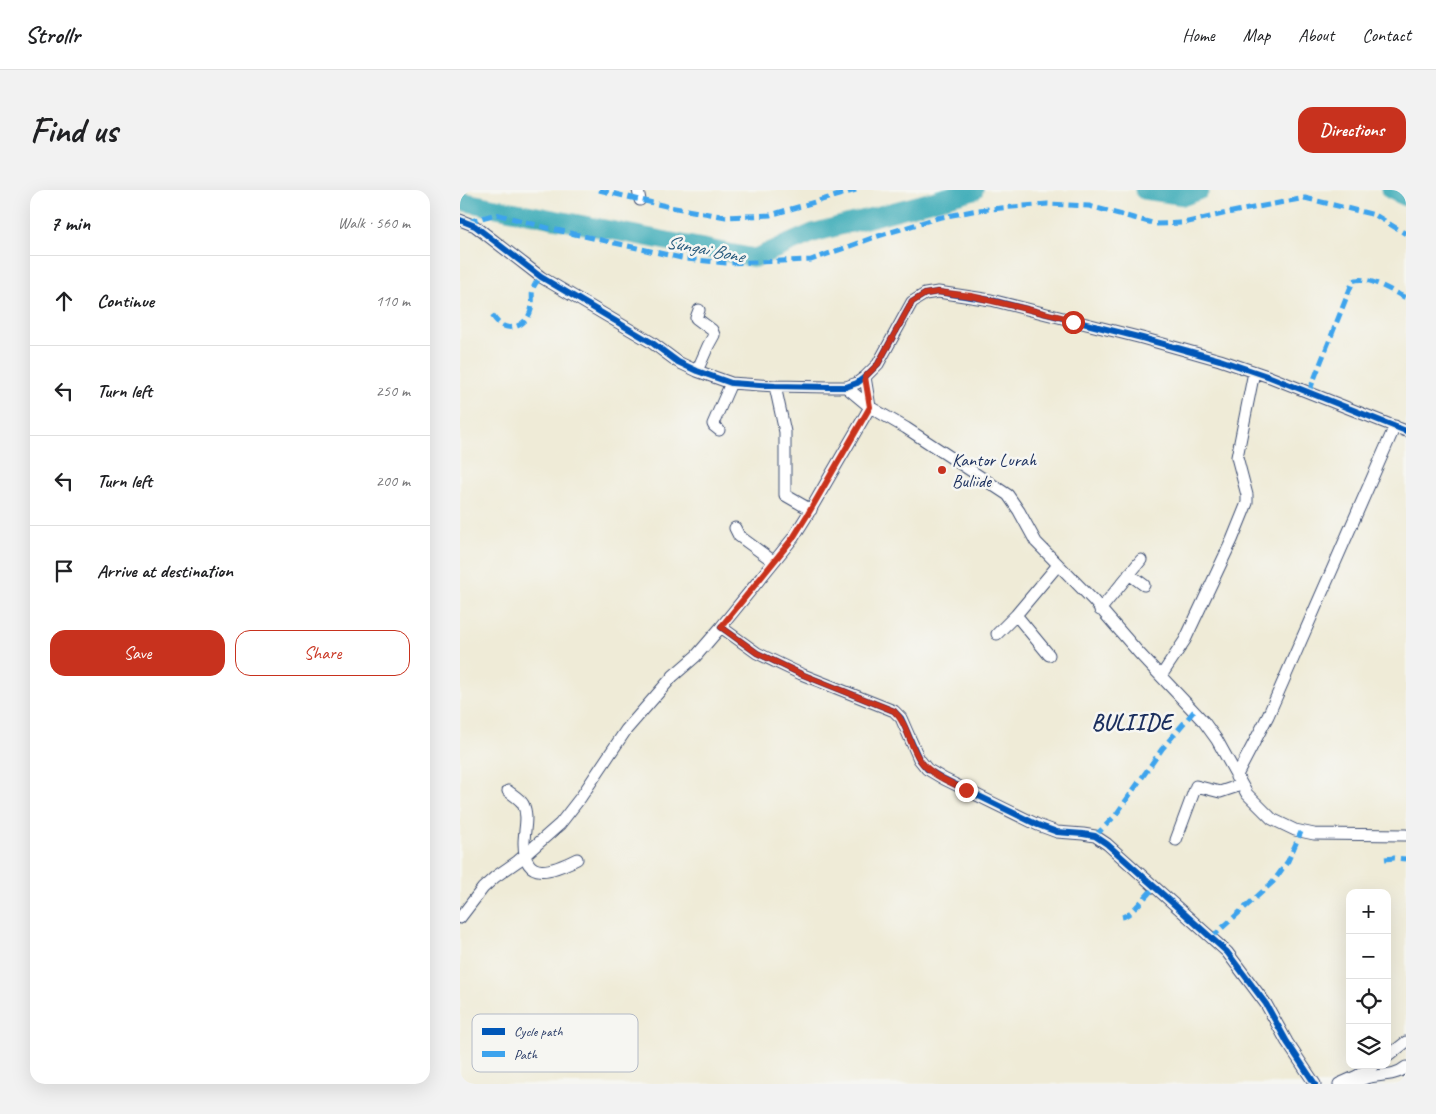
<!DOCTYPE html>
<meta charset="utf-8">
<style>
body{margin:0;font-family:Caveat,sans-serif;background:#f2f2f2;color:#202124}
.controls{position:absolute;right:15px;bottom:15px;display:grid;overflow:hidden;border-radius:10px;box-shadow:0 5px 20px #0002}
.controls button{width:45px;height:45px;display:grid;place-items:center;padding:0;border:0;border-bottom:1px solid #e0e0e0;background:#fff;color:#202124;font:25px sans-serif}
.stop{position:absolute;width:15px;height:15px;margin:-11px;border:4px solid #c8321e;border-radius:50%;background:#fff}
.stop.end{background:#c8321e;border-color:#fff;box-shadow:0 1px 5px #0008}
.list{margin:0;padding:0;list-style:none}
h2{display:flex;justify-content:space-between;align-items:center;height:65px;margin:0;padding:0 20px;font-size:21px}
h2 small{font-size:16px;font-weight:400;color:#757577}
.list li{display:grid;grid-template-columns:32px 1fr auto;gap:15px;align-items:center;box-sizing:border-box;height:90px;padding:0 20px;border-top:1px solid #e0e0e0}
.list b{display:block;font-size:19px;white-space:nowrap}
.list em{font-size:16px;font-style:normal;color:#757577}
.actions{display:flex;gap:10px;padding:15px 20px}
.actions a{flex:1;padding:11px 0;border:1px solid #c8321e;border-radius:15px;text-align:center;font-size:18px;color:#c8321e}
.actions .main{background:#c8321e;color:#fff}
.icon{flex:none;width:28px;height:28px;fill:none;stroke:currentColor;stroke-width:2;stroke-linecap:round;stroke-linejoin:round}
.map{position:relative;flex:none;width:946px;height:894px;overflow:hidden;border-radius:15px}
header{display:flex;align-items:center;gap:30px;box-sizing:border-box;height:70px;padding:0 25px;background:#fff;border-bottom:1px solid #e0e0e0}
header strong{font-size:24px}
nav{display:flex;gap:28px;margin-inline-start:auto;font-size:18px}
.intro{display:flex;align-items:center;justify-content:space-between;box-sizing:border-box;height:120px;padding:0 30px}
h1{margin:0;font-size:35px}
.button{padding:12px 22px;border-radius:15px;background:#c8321e;color:#fff;font-size:18px;font-weight:700}
main{display:flex;gap:30px;padding:0 30px}
aside{flex:1;background:#fff;border-radius:15px;box-shadow:0 5px 20px #0002}
.map>svg:first-child{display:block}
.lines{fill:none;stroke-linecap:round;stroke-linejoin:round}
.river{stroke:#3babb7;stroke-width:19}
.minor-casing{stroke:#3b4b70;stroke-width:13}
.minor{stroke:#fff;stroke-width:11}
.quiet{stroke:#3da3ed;stroke-width:5;stroke-dasharray:10 5;stroke-linecap:butt}
.cycleway-casing{stroke:#f6f6f2;stroke-width:9}
.cycleway{stroke:#0057b8;stroke-width:6}
.route{stroke:#c8321e;stroke-width:6}
.poi-dot{fill:#c8321e;stroke:#f6f6f2;stroke-width:2}
.labels{text-anchor:middle;dominant-baseline:central;stroke-width:5;stroke-linejoin:round;paint-order:stroke}
.poi-label{font-size:18px;fill:#1b2f5e;stroke:#f6f6f2;text-anchor:start}
.water-label{font-size:19px;font-style:italic;fill:#265a7d;stroke:#f6f6f2}
.district-label{font-size:22px;font-weight:bold;letter-spacing:1px;fill:#1b2f5e;stroke:#f6f6f2}
.key{fill:#f6f6f2;stroke:#b4bac6;stroke-width:1}
.key-label{font-size:14px;fill:#1b2f5e}
</style>
<header>
<strong>Strollr</strong>
<nav><a>Home</a><a>Map</a><a>About</a><a>Contact</a></nav>
</header>
<div class="intro"><h1>Find us</h1><a class="button">Directions</a></div>
<main>
<aside>
<h2>7 min<small>Walk · 560 m</small></h2>
<ul class="list">
<li><svg class="icon" aria-label="ahead" viewBox="0 0 24 24"><path d="M12 20V5M6 11l6-6 6 6"/></svg><div><b>Continue</b></div><em>110 m</em></li>
<li><svg class="icon" aria-label="left" viewBox="0 0 24 24"><path d="M17 20v-9H6M10 6l-5 5 5 5"/></svg><div><b>Turn left</b></div><em>250 m</em></li>
<li><svg class="icon" aria-label="left" viewBox="0 0 24 24"><path d="M17 20v-9H6M10 6l-5 5 5 5"/></svg><div><b>Turn left</b></div><em>200 m</em></li>
<li><svg class="icon" aria-label="arrive" viewBox="0 0 24 24"><path d="M6 21V4h12l-3 4 3 4H6"/></svg><div><b>Arrive at destination</b></div></li>
</ul>
<div class="actions"><a class="main">Save</a><a>Share</a></div>
</aside>
<div class="map">
<svg width="946" height="894" viewBox="0 0 946 894">
<rect width="100%" height="100%" fill="#f6f6f2"/>
<filter id="ink" filterUnits="userSpaceOnUse"><feTurbulence type="fractalNoise" baseFrequency=".02" numOctaves="2"/><feDisplacementMap in="SourceGraphic" scale="10" xChannelSelector="R" yChannelSelector="G"/><feConvolveMatrix kernelMatrix="1 2 1 2 8 2 1 2 1" color-interpolation-filters="sRGB"/></filter>
<filter id="wash" filterUnits="userSpaceOnUse"><feTurbulence type="fractalNoise" baseFrequency=".0096" numOctaves="4" result="noise"/><feDisplacementMap in="SourceGraphic" scale="20" xChannelSelector="R" yChannelSelector="G"/><feGaussianBlur stdDeviation="1.12" result="paint"/><feColorMatrix in="noise" values="0 0 0 0 0 0 0 0 0 0 0 0 0 0 0 0 0 1.4 0 .05"/><feComposite in="paint" operator="in"/></filter>
<g filter="url(#wash)">
<rect width="100%" height="100%" fill="#efebd7"/>
<g class="lines">
<path class="river" d="M684 0 725 6 740 0
M931 0 946 7
M0 11 295 68 353 43 514 0"/>
</g>
</g>
<g filter="url(#ink)">
<g class="lines">
<defs>
<path id="minor" d="M178 0 180 10
M0 30 15 36 81 87 191 152 218 172 237 181 271 193 315 196 369 197H386L397 193 405 187 418 174 452 112 465 104 478 102 531 110 682 148 760 170 810 187 946 241
M237 181 248 156 254 145 252 140 236 128 239 120
M315 196 325 242V305L351 320
M386 197 410 217 446 238 548 305 559 321 576 352 633 410 679 463 744 532 757 550 787 604 812 629 835 640 854 644 946 645
M259 240 254 236 253 234 271 193
M275 338 279 346 313 371
M669 384 684 395
M640 420 681 370
M556 425 589 465
M261 437 297 463 341 484 434 521 441 528 459 569 467 579 484 589 578 635 597 642 623 644 635 646 647 654 767 762 806 814 827 852 855 894
M537 444 556 425 598 375
M701 486 725 450 772 350 787 313V305L777 267 794 182
M776 587 808 526 935 236
M48 601C53 605 60 609 63 614 69 626 64 640 64 653 64 693 93 681 117 669
M716 650 736 596 760 602 781 595
M0 728 23 698 35 687 58 671 100 634 121 607 166 540 213 486 236 466 261 437 333 348 348 324 410 217 405 187
M927 867 946 852
M879 894 897 886 914 875
M895 894C909 881 931 890 946 877"/>
</defs>
<use href="#minor" class="minor-casing"/>
<use href="#minor" class="minor"/>
<path class="quiet" d="M139 0 210 17 266 27 310 25 396 0
M8 32 36 24 88 38 226 69 266 73 351 70 415 47 477 28 518 20 588 14 629 16 696 34 724 33 767 23 845 8 915 25 946 44
M32 125C34 128 37 132 40 134 52 143 68 133 71 120 75 104 67 101 81 87
M849 202 893 91C906 84 933 102 946 108
M635 646 655 626 702 559 734 521
M925 669 934 668 946 669
M662 727C672 725 685 706 694 698
M751 748 813 692 828 671 841 642"/>
<defs>
<path id="cycleway" d="M0 30 15 36 81 87 191 152 218 172 237 181 271 193 315 196 369 197H386L397 193 405 187 418 174 452 112 465 104 478 102 531 110 682 148 760 170 810 187 946 241
M261 437 297 463 341 484 434 521 441 528 459 569 467 579 484 589 578 635 597 642 623 644 635 646 647 654 767 762 806 814 827 852 855 894"/>
</defs>
<use href="#cycleway" class="cycleway-casing"/>
<use href="#cycleway" class="cycleway"/>
</g>
</g>
<g class="lines" filter="url(#ink)">
<path class="route" d="M506 600C490 592 470 585 460 570 449 555 448 534 434 521L341 484 297 463 261 437 333 348 348 324 410 217 405 187 418 174 452 112 465 104 478 102 511 106 609 129 613 132"/>
</g>
<circle class="poi-dot" cx="482" cy="280" r="5"/>
<g class="labels">
<g class="poi-label">
<text x="492" y="270">Kantor Lurah<tspan x="492" dy="21">Buliide</tspan></text>
</g>
<g class="water-label">
<text transform="translate(245 59) rotate(11)">Sungai Bone</text>
</g>
<g class="district-label">
<text x="672" y="533">BULIIDE</text>
</g>
</g>
<rect x="12" y="824" width="166" height="58" rx="8" class="key"/>
<rect x="22" y="838" width="23" height="7" fill="#0057b8"/>
<rect x="22" y="861" width="23" height="6" fill="#3da3ed"/>
<g class="key-label">
<text x="54" y="846">Cycle path</text>
<text x="54" y="869">Path</text>
</g>
</svg>
<div class="controls">
<button>+</button>
<button>−</button>
<button><svg class="icon" aria-label="locate" viewBox="0 0 24 24"><circle cx="12" cy="12" r="6"/><path d="M12 2v4M12 18v4M2 12h4M18 12h4"/></svg></button>
<button><svg class="icon" aria-label="layers" viewBox="0 0 24 24"><path d="M12 4l9 5-9 5-9-5zM3 14l9 5 9-5"/></svg></button>
</div>
<div class="stop" style="left:613px;top:132px"></div>
<div class="stop end" style="left:506px;top:600px"></div>
</div>
</main>
